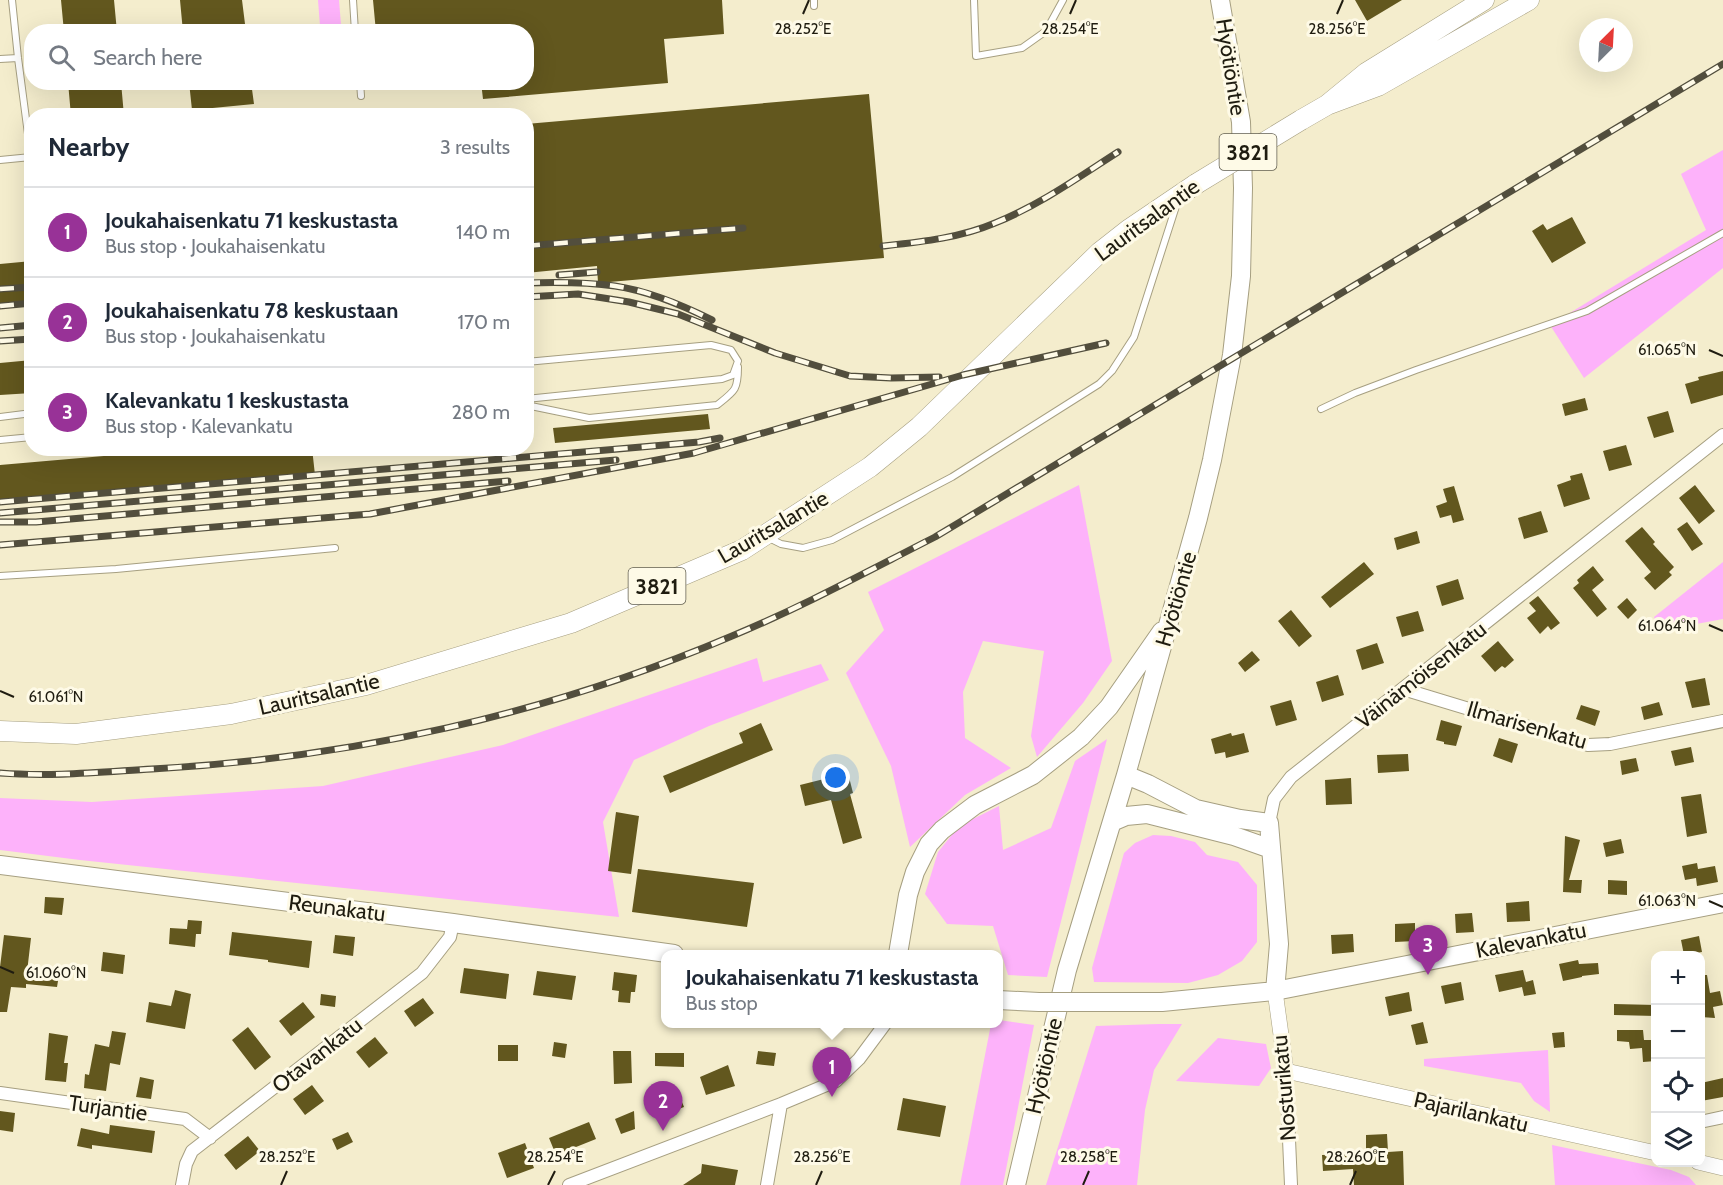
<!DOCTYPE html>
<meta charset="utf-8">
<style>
body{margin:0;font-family:Cabin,sans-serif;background:#f2f2f3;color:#1f2937}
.controls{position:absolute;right:18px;bottom:18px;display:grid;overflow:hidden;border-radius:12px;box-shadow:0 6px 24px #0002}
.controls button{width:54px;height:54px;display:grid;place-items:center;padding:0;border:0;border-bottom:2px solid #e0e1e3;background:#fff;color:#1f2937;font:30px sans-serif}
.compass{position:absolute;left:1579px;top:18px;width:54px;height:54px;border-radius:50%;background:#fff;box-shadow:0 6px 24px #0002;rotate:24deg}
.you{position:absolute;left:836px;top:778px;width:21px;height:21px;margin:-15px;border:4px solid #fff;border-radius:50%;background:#1a73e8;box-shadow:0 0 0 9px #1a73e833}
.badge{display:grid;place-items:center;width:39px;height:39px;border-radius:50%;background:#983297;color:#fff;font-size:20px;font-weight:700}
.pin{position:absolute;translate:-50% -50px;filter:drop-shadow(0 2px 3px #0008)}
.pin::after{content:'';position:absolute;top:32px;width:21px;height:18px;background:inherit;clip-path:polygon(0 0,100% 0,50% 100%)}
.popup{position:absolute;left:661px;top:950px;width:342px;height:78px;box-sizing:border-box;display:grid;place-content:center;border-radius:12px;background:#fff;filter:drop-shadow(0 2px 4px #0005);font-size:20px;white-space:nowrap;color:#747a83}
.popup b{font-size:22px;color:#1f2937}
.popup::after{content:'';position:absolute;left:50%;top:100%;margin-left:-12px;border:12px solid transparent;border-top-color:#fff}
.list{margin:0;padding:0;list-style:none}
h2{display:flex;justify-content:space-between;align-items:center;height:78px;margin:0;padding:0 24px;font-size:26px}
h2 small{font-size:20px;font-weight:400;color:#747a83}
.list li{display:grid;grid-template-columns:39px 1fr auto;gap:18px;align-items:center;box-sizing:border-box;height:90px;padding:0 24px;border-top:2px solid #e0e1e3}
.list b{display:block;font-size:22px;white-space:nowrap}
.list p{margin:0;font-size:20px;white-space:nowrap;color:#747a83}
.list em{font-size:20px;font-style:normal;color:#747a83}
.icon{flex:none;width:33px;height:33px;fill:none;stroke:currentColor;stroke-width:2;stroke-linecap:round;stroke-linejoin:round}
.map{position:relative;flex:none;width:1723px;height:1185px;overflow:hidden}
.search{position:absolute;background:#fff;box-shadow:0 6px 24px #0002;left:24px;top:24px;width:510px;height:66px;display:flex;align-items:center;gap:15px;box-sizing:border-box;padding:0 21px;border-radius:24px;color:#747a83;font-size:22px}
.panel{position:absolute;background:#fff;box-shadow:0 6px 24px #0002;left:24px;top:108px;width:510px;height:348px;border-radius:24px}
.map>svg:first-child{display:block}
.green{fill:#fdb2fa}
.building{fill:#62571e}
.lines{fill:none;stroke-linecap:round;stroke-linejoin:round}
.service-casing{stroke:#a69f81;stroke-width:8}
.minor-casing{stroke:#a69f81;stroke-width:14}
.tertiary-casing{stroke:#a69f81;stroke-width:16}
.secondary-casing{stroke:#a69f81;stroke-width:20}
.primary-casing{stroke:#a69f81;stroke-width:21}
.service{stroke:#fff;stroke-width:6}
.minor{stroke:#fff;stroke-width:12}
.tertiary{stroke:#fff;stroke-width:15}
.secondary{stroke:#fff;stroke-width:18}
.primary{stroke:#fff;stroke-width:20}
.rail-casing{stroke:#524e3d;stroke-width:7}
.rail{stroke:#fefae7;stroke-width:4.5;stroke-dasharray:14;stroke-linecap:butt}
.secondary-bridge-casing{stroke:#a69f81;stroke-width:20;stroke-linecap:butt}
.primary-bridge-casing{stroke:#a69f81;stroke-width:21;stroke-linecap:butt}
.secondary-bridge{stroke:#fff;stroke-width:18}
.primary-bridge{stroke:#fff;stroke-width:20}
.ticks{fill:none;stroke:#1f1c10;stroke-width:2}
.labels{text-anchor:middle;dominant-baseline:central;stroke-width:6;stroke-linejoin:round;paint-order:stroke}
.shield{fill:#fefae7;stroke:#625f50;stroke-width:1.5}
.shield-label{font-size:21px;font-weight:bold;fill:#1f1c10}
.street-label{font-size:22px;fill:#1f1c10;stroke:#fefae7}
.ticks-label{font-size:15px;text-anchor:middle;fill:#1f1c10;stroke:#fefae7;stroke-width:6;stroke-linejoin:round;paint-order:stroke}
</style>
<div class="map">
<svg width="1723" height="1185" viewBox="0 0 1723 1185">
<rect width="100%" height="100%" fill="#f4edcd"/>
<path class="green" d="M318 0H339L341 25 320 26Z
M1723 150V268L1584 378 1550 325 1706 230 1681 174Z
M1079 485 1112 661 1083 703 1037 757 1031 736 1044 651 983 641 963 692 965 738 1011 768 965 795 910 847 891 766 846 673 884 630 868 592Z
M1723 562V619L1659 631 1654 617Z
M757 658 763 682 821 664 829 680 709 726 634 760 603 822 619 917 80 860 0 850V798L92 802 323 786 503 745Z
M1107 739 1047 977 1008 975 993 926 947 924 925 894 938 852 959 826 999 806 1003 850 1051 828 1075 761Z
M1153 835 1171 836 1195 842 1207 855 1238 862 1257 885V942L1242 961 1218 975 1188 983 1094 982 1092 968 1124 853 1135 843Z
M999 1020 1034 1025 1003 1185H960L991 1024H998Z
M1158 1024H1182L1154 1070 1145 1110 1137 1185H1046L1096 1026Z
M1218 1038 1266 1044 1271 1068 1259 1086 1176 1081Z
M1548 1050 1550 1112 1534 1101 1521 1083 1424 1066V1059Z
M1552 1145 1671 1170 1689 1177 1696 1185H1555Z"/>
<path class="building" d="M61 0H114L117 32H64Z
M180 0H242L246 32H183Z
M373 0H722L724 34 664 39 668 83 483 99 481 82H526V32H376Z
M1355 0H1402L1367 21Z
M68 82H121L124 116H71Z
M189 82H251L254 104 192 110Z
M869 94 884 258 598 283 597 266 526 273V124Z
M1572 217 1586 243 1552 263 1532 231 1543 224 1547 230Z
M32 261V302L0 304V264Z
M32 360V393L0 395V363Z
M1723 371V395L1691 404 1685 384 1699 380 1698 377Z
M1585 398 1588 410 1565 416 1562 404Z
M1668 411 1674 432 1654 438 1647 417Z
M708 414 710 429 555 443 553 428Z
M1626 445 1632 465 1609 471 1603 451Z
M196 448H312L315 475 0 502V465Z
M1582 473 1590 499 1564 507 1557 485 1571 480 1570 476Z
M1695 485 1715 511 1699 524 1679 498Z
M1454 486 1464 520 1453 523 1451 515 1440 518 1436 506 1447 502 1443 489Z
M1541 511 1548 532 1524 539 1518 518Z
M1687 522 1703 544 1692 551 1677 529Z
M1642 527 1655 542 1653 544 1674 567 1669 572 1672 575 1655 590 1644 578 1651 572 1625 541Z
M1417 531 1420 543 1397 550 1394 538Z
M1364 562 1374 574 1330 608 1321 597Z
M1593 566 1604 580 1592 590 1607 609 1597 617 1573 588 1579 583 1577 580Z
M1458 579 1464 599 1442 606 1436 586Z
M1538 596 1560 623 1551 630 1548 626 1540 634 1527 618 1536 611 1529 603Z
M1627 598 1637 610 1628 619 1617 607Z
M1291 610 1312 636 1299 647 1278 621Z
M1418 611 1424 631 1402 637 1396 617Z
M1498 641 1514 660 1505 668 1502 666 1495 672 1481 656Z
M1377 643 1384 663 1362 670 1356 650Z
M1252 651 1260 660 1245 672 1238 663Z
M1338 675 1344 695 1322 702 1316 682Z
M1705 678 1710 705 1692 708 1685 682Z
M1291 700 1297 720 1276 726 1270 706Z
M1659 702 1663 715 1644 720 1641 707Z
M1581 705 1600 711 1595 726 1576 719Z
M1441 720 1462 726 1456 746 1444 744V742L1436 740Z
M761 723 773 750 670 793 663 776 743 743 739 733Z
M1231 733 1232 736 1244 733 1249 752 1226 758 1225 752 1215 754 1211 739Z
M1499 738 1518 744 1512 763 1493 756Z
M1691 747 1694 762 1675 766 1671 751Z
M1408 754 1409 771 1378 773 1377 755Z
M1636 758 1639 771 1622 775 1620 761Z
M848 773 853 793 850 794 862 838 843 844 831 800 805 806 800 785Z
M1351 778 1352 804 1326 805 1325 780Z
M1701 794 1707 833 1687 837 1681 797Z
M616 812 639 816 631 874 608 871Z
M1565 836 1580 840 1569 880H1582L1581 893 1563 892Z
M1621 839 1624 853 1606 857 1603 843Z
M1697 863 1698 869 1715 866 1718 882 1697 886 1696 878 1685 880 1682 866Z
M638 869 754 883 747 927 632 912Z
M1608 880 1627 881V895L1608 894Z
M45 897 64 898 62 915 44 913Z
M1529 901 1530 921 1507 922 1506 903Z
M1472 913 1474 932 1456 933 1455 914Z
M188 920 202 921 201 934H196L195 947 169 944 170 928 187 929Z
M1415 923V941L1395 942V924Z
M232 932 312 941 309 968 268 962V960L229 955Z
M1353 934 1354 952 1332 954 1331 935Z
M4 935 31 938 27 972 59 975 57 987 26 984V988L11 987 7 1012H0V967Z
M335 935 355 937 353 956 333 953Z
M1699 936 1702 952 1684 955 1681 940Z
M103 952 125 955 123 974 101 971Z
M1578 960 1579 964 1598 963 1599 974 1582 976V977L1563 981 1559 964Z
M464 968 509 974 506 999 460 993Z
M1523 970 1526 982 1533 980 1536 994 1524 996 1522 987 1499 992 1495 975Z
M537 971 576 976 572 1000 533 995Z
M614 972 637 975 635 992H631L630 1003 618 1002 619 991 612 990Z
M1701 975H1707L1710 993 1720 991 1723 1005 1713 1007 1715 1018 1701 1017Z
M1461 982 1464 1000 1445 1004 1441 986Z
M175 990 191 994 185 1029 146 1022 149 1002 171 1006Z
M1409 992 1412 1011 1389 1016 1385 997Z
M321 994 336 996 335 1007 320 1005Z
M423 998 434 1013 415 1027 404 1011Z
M303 1002 315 1017 291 1036 279 1021Z
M1614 1004 1656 1005V1016L1614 1015Z
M1423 1022 1428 1043 1416 1045 1411 1025Z
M248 1027 271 1057 255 1070 232 1040Z
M1617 1030H1643L1644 1040H1655L1656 1061 1643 1062 1642 1048 1630 1049 1629 1042 1617 1041Z
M112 1031 126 1033 120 1065 110 1063 106 1091 84 1088 85 1074 89 1075 95 1044 109 1047Z
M1564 1032 1565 1047 1554 1048 1552 1033Z
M49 1033 68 1036 64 1063H68L66 1082 45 1080Z
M375 1037 388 1053 369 1068 356 1052Z
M554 1042 567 1044 565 1058 552 1056Z
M498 1045H518V1061H498Z
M613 1051H631L632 1083 614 1084Z
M758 1051 776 1053 774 1066 756 1064Z
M655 1053H684V1067L655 1066Z
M728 1065 735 1086 706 1095 700 1077Z
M140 1077 154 1080 151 1099 136 1097Z
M1723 1078V1097L1701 1101V1083Z
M312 1085 324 1101 305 1115 293 1099Z
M676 1087 684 1107 673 1111 665 1091Z
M903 1098 946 1106 940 1137 897 1130Z
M0 1111 15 1113 13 1132 0 1130Z
M634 1111 635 1129 621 1134 615 1119Z
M589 1122 596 1139 556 1155 549 1138Z
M110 1125 155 1131 152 1153 92 1145V1149L77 1146 81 1128 109 1134Z
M348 1132 353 1142 337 1150 332 1139Z
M1387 1134 1388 1152 1403 1151 1404 1185H1354L1353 1169 1323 1171 1322 1155 1366 1153V1135Z
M248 1136 260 1151 236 1170 224 1155Z
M525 1143 534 1168 507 1178 498 1153Z
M702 1164 738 1170 735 1185H683L701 1173Z"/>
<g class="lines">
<defs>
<path id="service" d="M353 0 355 32
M814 0V6
M974 0 976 56 1022 48 1046 31 1063 0
M0 59 18 58
M360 82 361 96
M0 160 31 157 18 58 12 0
M526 362 711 345 731 350 738 361 733 375 722 379 526 399
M526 405 589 418 717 405C735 391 738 390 738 367
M1321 409 1355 393 1416 370 1587 311 1723 233
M0 417 32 413
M0 440 32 437
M769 538 781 544 803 548 832 540 952 477 1099 384 1112 371 1134 337 1177 203
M0 576 116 569 335 548"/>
<path id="minor" d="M1403 689 1588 745 1610 744 1723 721
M1269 823 1274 799 1291 777 1723 435
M1286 1071 1291 1185
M0 1093 185 1119 210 1138
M1700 1122 1723 1117
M182 1185 186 1164 192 1151 422 973 450 937 453 923
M569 1185 781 1104 836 1081 859 1059 885 1024
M767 1185 781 1104"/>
<path id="tertiary" d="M1275 991 1286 1071 1656 1153
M1698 1162 1723 1168"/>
<path id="secondary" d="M1126 775 1148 784 1196 809 1240 819 1269 823 1279 944 1275 991
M1112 822 1126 816 1147 814 1234 836 1271 849
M0 865 453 923 674 954
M898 954 908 895 915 872 929 844 942 830 975 805 1033 775 1081 737 1109 707 1162 631
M1126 1002H1162L1275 991 1723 903
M1016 1185 1067 970 1126 775 1198 518 1212 460 1232 355 1241 276 1243 188 1241 122 1220 0"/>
<path id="primary" d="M1327 105 1378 86 1529 0
M1301 120 1327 105 1366 73 1484 0
M0 731 76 734 231 714 366 685 571 623 742 550 870 467 919 427 1100 252 1128 230 1196 184"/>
</defs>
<use href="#service" class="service-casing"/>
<use href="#minor" class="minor-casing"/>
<use href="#tertiary" class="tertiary-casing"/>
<use href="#secondary" class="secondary-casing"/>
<use href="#primary" class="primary-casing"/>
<use href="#service" class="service"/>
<use href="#minor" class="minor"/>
<use href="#tertiary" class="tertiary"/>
<use href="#secondary" class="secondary"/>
<use href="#primary" class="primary"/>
<defs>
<path id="rail" d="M526 246 743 228
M883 246C920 242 960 238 995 223 1038 206 1079 177 1118 152
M559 275 597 272
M526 283C556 282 586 282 615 286 649 291 682 305 712 320
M0 289 32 287
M526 297 578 294 629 302 678 314 775 353 850 376 891 378 939 377
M0 306 32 303
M0 328 32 325
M0 341 32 339
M0 502 699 442 720 438
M0 513 616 460
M0 522H36L508 481
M0 545 370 514 694 453 963 375 1106 343
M0 773C51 777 101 772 152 769 351 758 549 714 732 636 802 607 868 571 935 537L1723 64"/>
</defs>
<use href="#rail" class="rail-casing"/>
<use href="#rail" class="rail"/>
<defs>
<path id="secondary-bridge" d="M998 1000 1039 1002H1126"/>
<path id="primary-bridge" d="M1196 184 1301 120"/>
</defs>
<use href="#secondary-bridge" class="secondary-bridge-casing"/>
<use href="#primary-bridge" class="primary-bridge-casing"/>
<use href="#secondary-bridge" class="secondary-bridge"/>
<use href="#primary-bridge" class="primary-bridge"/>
</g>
<path class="ticks" d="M803 14 809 0M1070 14 1076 0M1337 14 1343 0M1709 350 1723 356M1709 625 1723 631M0 691 14 697M1709 901 1723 907M0 967 14 973M281 1185 287 1171M548 1185 555 1171M816 1185 822 1171M1083 1185 1089 1171M1350 1185 1356 1171"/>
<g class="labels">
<g class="shield">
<rect x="1219.5" y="134" width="57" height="36" rx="4.5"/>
<rect x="628.5" y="568" width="57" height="36" rx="4.5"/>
</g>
<g class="shield-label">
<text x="1248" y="152">3821</text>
<text x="657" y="586">3821</text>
</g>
<g class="street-label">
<text transform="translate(1231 67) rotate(81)">Hyötiöntie</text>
<text transform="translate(1147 220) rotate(-36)">Lauritsalantie</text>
<text transform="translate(773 527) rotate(-30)">Lauritsalantie</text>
<text transform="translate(1176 599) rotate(-74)">Hyötiöntie</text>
<text transform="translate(1421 675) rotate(-38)">Väinämöisenkatu</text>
<text transform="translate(319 694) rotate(-13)">Lauritsalantie</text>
<text transform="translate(1527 725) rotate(16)">Ilmarisenkatu</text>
<text transform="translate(337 908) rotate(7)">Reunakatu</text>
<text transform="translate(1531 940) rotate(-11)">Kalevankatu</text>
<text transform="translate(317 1055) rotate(-38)">Otavankatu</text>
<text transform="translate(1044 1066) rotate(-77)">Hyötiöntie</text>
<text transform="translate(1284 1088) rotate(-95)">Nosturikatu</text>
<text transform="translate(108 1108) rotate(8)">Turjantie</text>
<text transform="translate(1471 1112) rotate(13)">Pajarilankatu</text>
</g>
</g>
<g class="ticks-label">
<text x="803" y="34">28.252°E</text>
<text x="1070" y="34">28.254°E</text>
<text x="1337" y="34">28.256°E</text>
<text x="1667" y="355">61.065°N</text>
<text x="1667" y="631">61.064°N</text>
<text x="56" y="702">61.061°N</text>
<text x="1667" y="906">61.063°N</text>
<text x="56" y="978">61.060°N</text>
<text x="287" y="1162">28.252°E</text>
<text x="555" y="1162">28.254°E</text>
<text x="822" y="1162">28.256°E</text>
<text x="1089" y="1162">28.258°E</text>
<text x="1356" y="1162">28.260°E</text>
</g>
</svg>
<div class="controls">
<button>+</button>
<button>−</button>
<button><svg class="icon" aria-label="locate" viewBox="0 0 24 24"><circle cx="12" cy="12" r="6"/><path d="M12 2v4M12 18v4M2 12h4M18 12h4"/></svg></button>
<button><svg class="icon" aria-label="layers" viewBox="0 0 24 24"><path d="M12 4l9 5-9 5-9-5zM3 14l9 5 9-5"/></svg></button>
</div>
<svg class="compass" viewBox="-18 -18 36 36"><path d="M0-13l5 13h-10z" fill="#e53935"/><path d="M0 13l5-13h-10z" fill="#747a83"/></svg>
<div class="you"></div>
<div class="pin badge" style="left:832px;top:1097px">1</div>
<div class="popup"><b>Joukahaisenkatu 71 keskustasta</b>Bus stop</div>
<div class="pin badge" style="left:663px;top:1131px">2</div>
<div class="pin badge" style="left:1428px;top:975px">3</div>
<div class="search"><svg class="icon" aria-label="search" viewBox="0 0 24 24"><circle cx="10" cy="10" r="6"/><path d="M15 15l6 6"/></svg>Search here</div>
<section class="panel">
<h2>Nearby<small>3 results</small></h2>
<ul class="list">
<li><span class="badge">1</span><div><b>Joukahaisenkatu 71 keskustasta</b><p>Bus stop · Joukahaisenkatu</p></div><em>140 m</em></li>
<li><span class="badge">2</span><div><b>Joukahaisenkatu 78 keskustaan</b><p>Bus stop · Joukahaisenkatu</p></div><em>170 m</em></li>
<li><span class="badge">3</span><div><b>Kalevankatu 1 keskustasta</b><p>Bus stop · Kalevankatu</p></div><em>280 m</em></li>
</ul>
</section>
</div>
